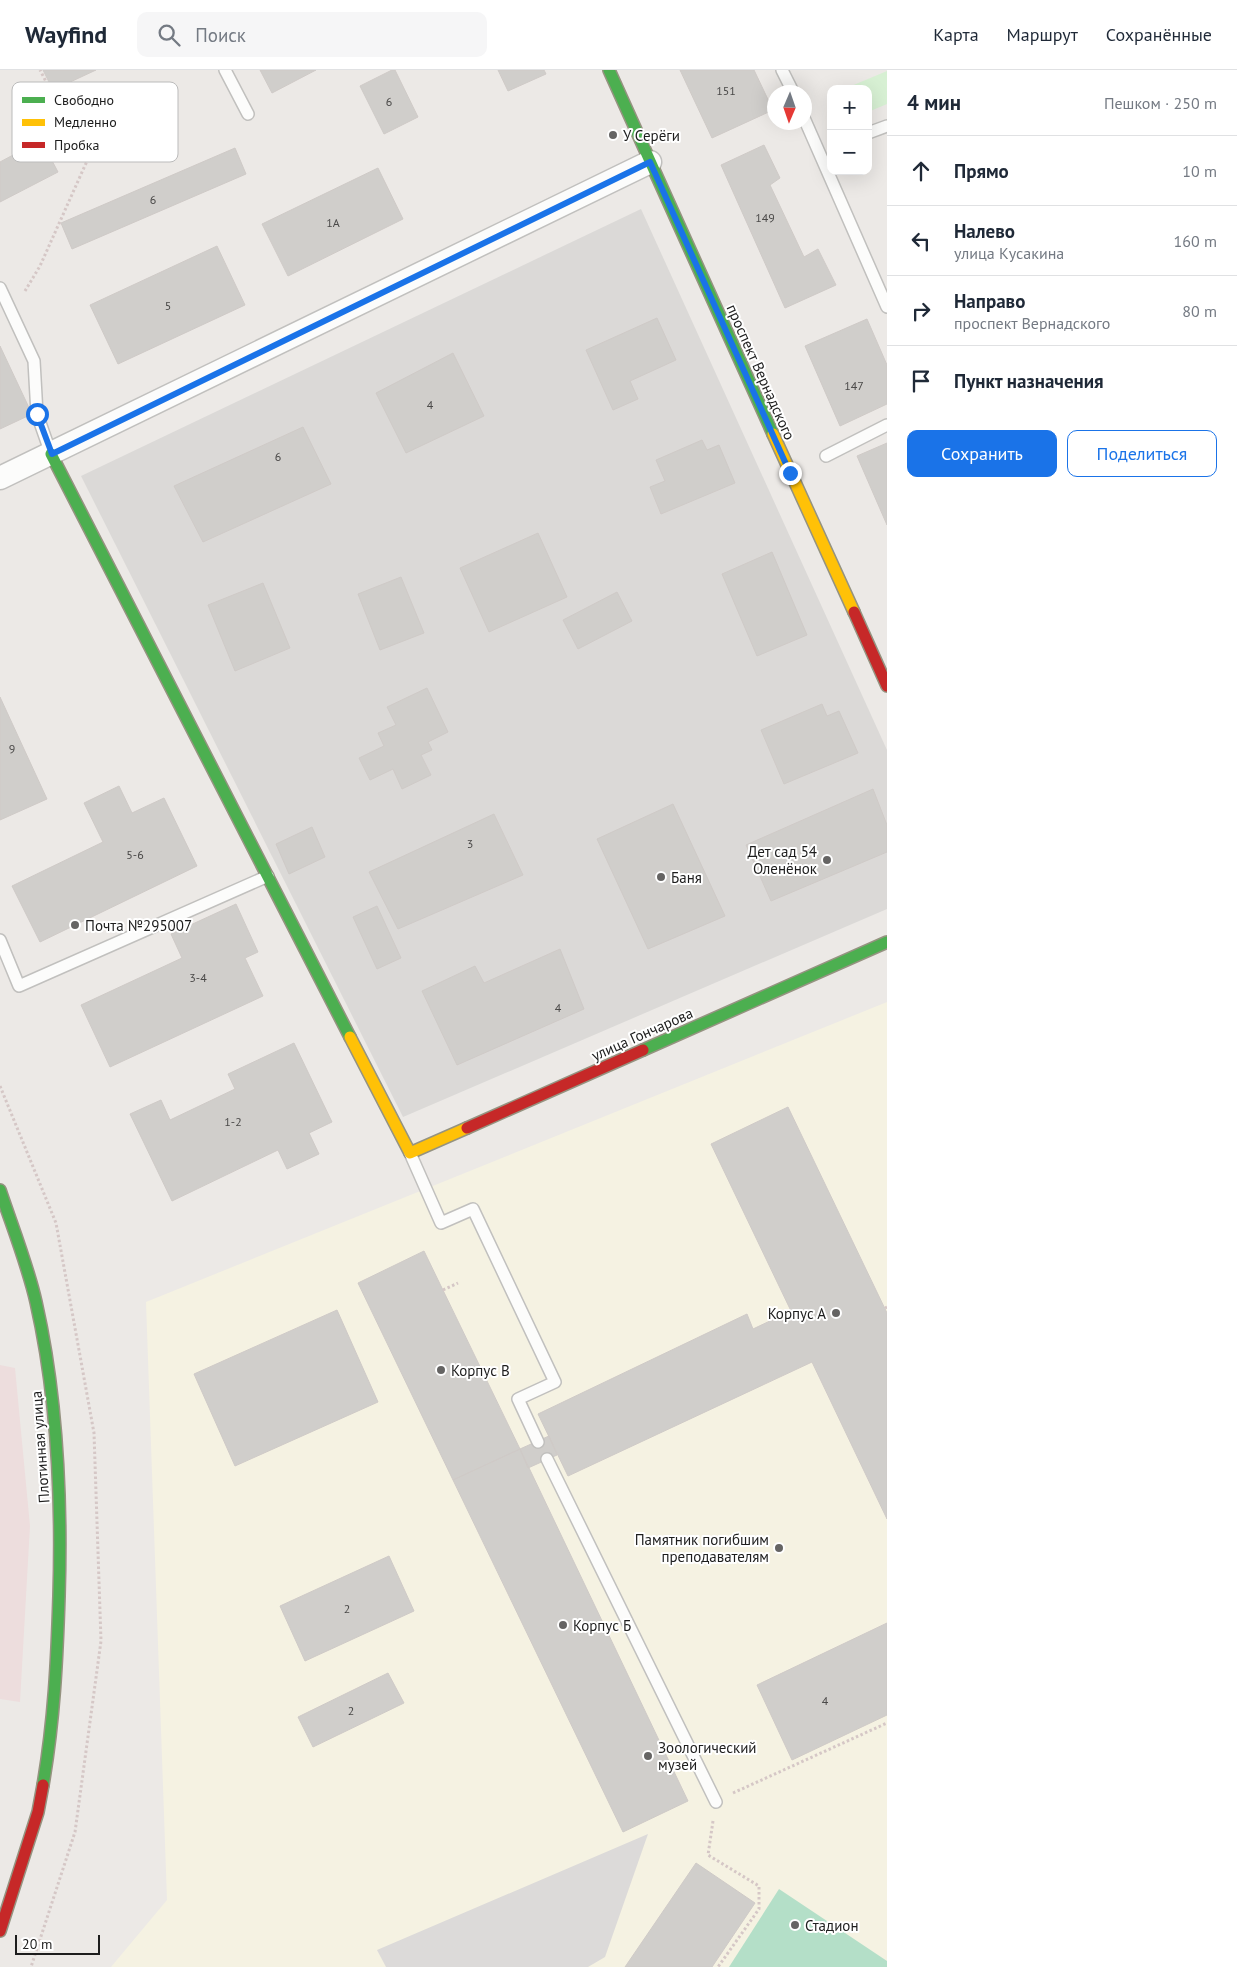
<!DOCTYPE html>
<html lang="ru">
<meta charset="utf-8">
<style>
body{margin:0;font-family:"PT Sans",sans-serif;background:#f6f6f7;color:#1f2937}
.controls{position:absolute;right:15px;top:15px;display:grid;overflow:hidden;border-radius:10px;box-shadow:0 5px 20px #0002}
.controls button{width:45px;height:45px;display:grid;place-items:center;padding:0;border:0;border-bottom:1px solid #e0e1e3;background:#fff;color:#1f2937;font:25px sans-serif}
.compass{position:absolute;left:767px;top:15px;width:45px;height:45px;border-radius:50%;background:#fff;box-shadow:0 5px 20px #0002;rotate:182deg}
.scale{position:absolute;left:15px;bottom:12px;width:85px;box-sizing:border-box;padding-left:5px;border:2px solid #1d1d1d;border-top:0;font-size:14px;line-height:18px;white-space:nowrap;color:#1d1d1d;-webkit-text-stroke:4px #fff;paint-order:stroke}
.stop{position:absolute;width:15px;height:15px;margin:-11px;border:4px solid #1a73e8;border-radius:50%;background:#fff}
.stop.end{background:#1a73e8;border-color:#fff;box-shadow:0 1px 5px #0008}
.list{margin:0;padding:0;list-style:none}
h2{display:flex;justify-content:space-between;align-items:center;height:65px;margin:0;padding:0 20px;font-size:21px}
h2 small{font-size:16px;font-weight:400;color:#747a83}
.list li{display:grid;grid-template-columns:32px 1fr auto;gap:15px;align-items:center;box-sizing:border-box;height:70px;padding:0 20px;border-top:1px solid #e0e1e3}
.list b{display:block;font-size:19px;white-space:nowrap}
.list p{margin:0;font-size:16px;white-space:nowrap;color:#747a83}
.list em{font-size:16px;font-style:normal;color:#747a83}
.actions{display:flex;gap:10px;padding:15px 20px}
.actions a{flex:1;padding:11px 0;border:1px solid #1a73e8;border-radius:10px;text-align:center;font-size:18px;color:#1a73e8}
.actions .main{background:#1a73e8;color:#fff}
.icon{flex:none;width:28px;height:28px;fill:none;stroke:currentColor;stroke-width:2;stroke-linecap:round;stroke-linejoin:round}
.map{position:relative;flex:none;width:887px;height:1897px;overflow:hidden}
header{display:flex;align-items:center;gap:30px;box-sizing:border-box;height:70px;padding:0 25px;background:#fff;border-bottom:1px solid #e0e1e3}
header strong{font-size:24px}
nav{display:flex;gap:28px;margin-inline-start:auto;font-size:18px}
.search{width:350px;height:45px;background:#f6f6f7;display:flex;align-items:center;gap:12px;box-sizing:border-box;padding:0 18px;border-radius:10px;color:#747a83;font-size:19px}
main{display:flex}
aside{flex:1;background:#fff}
.map>svg:first-child{display:block}
.residential{fill:#dbd9d7}
.commercial{fill:#eddddd}
.education{fill:#f5f2e2}
.park{fill:#d7f0d3}
.pitch{fill:#b4dfc8}
.parking{fill:#dcdad9}
.building{fill:#d0cecb;stroke:#cfcac7}
.lines{fill:none;stroke-linecap:round;stroke-linejoin:round}
.lane-casing{stroke:#c1c0be;stroke-width:14}
.street-casing{stroke:#c1c0be;stroke-width:25}
.fast-casing{stroke:#959380;stroke-width:14}
.slow-casing{stroke:#959380;stroke-width:14}
.jam-casing{stroke:#959380;stroke-width:14}
.path{stroke:#d5c7c6;stroke-width:3;stroke-dasharray:2.5 2.5;stroke-linecap:butt}
.lane{stroke:#fcfcfb;stroke-width:11}
.street{stroke:#fcfcfb;stroke-width:22}
.fast{stroke:#4caf50;stroke-width:11}
.slow{stroke:#ffc107;stroke-width:11}
.jam{stroke:#c62828;stroke-width:11}
.route{stroke:#1a73e8;stroke-width:6}
.poi-dot{fill:#656463;stroke:#fff;stroke-width:2}
.labels{text-anchor:middle;dominant-baseline:central;stroke-width:4;stroke-linejoin:round;paint-order:stroke}
.number-label{font-size:12px;fill:#4a4948}
.poi-label{font-size:15px;fill:#1d1d1d;stroke:#fff;text-anchor:start}
.street-label{font-size:15px;fill:#1d1d1d;stroke:#fff}
.key{fill:#fff;stroke:#bbb;stroke-width:1}
.key-label{font-size:14px;fill:#1d1d1d}
</style>
<header>
<strong>Wayfind</strong>
<div class="search"><svg class="icon" aria-label="search" viewBox="0 0 24 24"><circle cx="10" cy="10" r="6"/><path d="M15 15l6 6"/></svg>Поиск</div>
<nav><a>Карта</a><a>Маршрут</a><a>Сохранённые</a></nav>
</header>
<main>
<div class="map">
<svg width="887" height="1897" viewBox="0 0 887 1897">
<rect width="100%" height="100%" fill="#ece9e6"/>
<path class="residential" d="M641 139 887 680V839L403 1047 81 406Z"/>
<path class="commercial" d="M0 1295 15 1298 30 1456 20 1632 0 1629Z"/>
<path class="education" d="M887 932V1897H111L167 1830 146 1232Z"/>
<path class="park" d="M887 1V34L868 42V19H844Z"/>
<path class="pitch" d="M779 1819 887 1891V1897H729Z"/>
<path class="parking" d="M648 1764 605 1887 588 1897H386L377 1880Z"/>
<path class="building" d="M43 0H96L53 20Z
M260 0H316L272 23Z
M392 0H395L418 47 384 64 360 16Z
M498 0H544L546 4 508 21Z
M680 0H754L773 40 712 68Z
M41 70 58 102 0 132V92Z
M764 75 780 108 770 115 804 187 818 179 836 215 785 238 721 95Z
M235 78 246 104 72 179 61 153Z
M378 98 403 149 288 206 262 154Z
M217 176 245 235 118 294 90 235Z
M657 248 676 290 630 311 638 329 613 340 586 280Z
M867 249 887 295V334L840 356 805 276Z
M0 276 32 344 0 359Z
M453 283 484 346 406 383 376 323Z
M303 357 331 414 203 472 174 416Z
M702 370 707 380 719 375 735 413 661 444 650 417 665 411 656 390Z
M887 373V455L857 386Z
M538 463 567 527 489 562 460 498Z
M772 482 807 565 757 586 722 504Z
M401 507 424 563 380 580 358 524Z
M263 513 290 578 235 601 208 535Z
M617 522 632 551 578 579 563 550Z
M427 618 448 662 428 672 432 680 421 685 431 705 402 719 393 699 370 710 359 688 384 676 378 663 396 655 387 637Z
M0 627 47 729 0 750Z
M822 634 827 646 839 641 858 683 784 714 761 660Z
M119 716 132 743 164 728 197 796 40 872 12 816 103 772 84 733Z
M873 719 887 755V782L771 831 746 775Z
M673 734 725 846 648 879 597 769Z
M494 744 523 805 398 859 369 802Z
M312 757 325 787 289 804 276 774Z
M236 834 258 882 245 888 263 926 110 997 81 935 182 888 171 864Z
M377 836 401 888 377 899 353 847Z
M560 879 584 939 457 995 422 921 475 896 484 913Z
M294 973 332 1052 309 1063 319 1084 287 1099 278 1080 172 1131 130 1044 161 1030 170 1050 235 1019 228 1004Z
M788 1037 887 1243V1449L812 1292 568 1406 538 1344 747 1244 753 1259 791 1241 711 1074Z
M424 1181 520 1379 453 1410 358 1213Z
M337 1240 378 1332 235 1396 194 1304Z
M549 1366 557 1385 528 1398 520 1379Z
M520 1379 688 1731 623 1762 453 1410Z
M389 1486 414 1541 305 1591 280 1536Z
M887 1553V1645L792 1690 757 1615Z
M388 1603 404 1633 313 1677 298 1647Z
M696 1793 755 1833 712 1897H625Z"/>
<g class="lines">
<defs>
<path id="lane" d="M225 0 248 44
M782 0 793 22
M804 48 887 237
M868 63 887 56
M0 218 34 291 37 344 51 384
M826 386 887 355
M0 870 19 916 268 806
M410 1083 441 1153 473 1139 555 1312 518 1329 538 1372
M547 1389 716 1732"/>
<path id="street" d="M0 408 650 92"/>
<path id="fast" d="M609 0 773 364
M51 384 350 967
M643 980 887 872
M0 1120C12 1156 28 1196 36 1232 58 1329 62 1428 59 1526 57 1591 54 1651 43 1715"/>
<path id="slow" d="M773 364 854 542
M350 967 410 1083 467 1058"/>
<path id="jam" d="M854 542 887 616
M467 1058 643 980
M0 1861 38 1742 43 1715"/>
</defs>
<use href="#lane" class="lane-casing"/>
<use href="#street" class="street-casing"/>
<use href="#fast" class="fast-casing"/>
<use href="#slow" class="slow-casing"/>
<use href="#jam" class="jam-casing"/>
<path class="path" d="M25 221 40 196 87 91 40 0
M0 1016 56 1153 94 1363 101 1571 75 1762 31 1897
M443 1220 458 1213
M885 1238 887 1237
M733 1723 887 1653
M713 1751 708 1785 759 1816V1839L718 1897"/>
<use href="#lane" class="lane"/>
<use href="#street" class="street"/>
<use href="#fast" class="fast"/>
<use href="#slow" class="slow"/>
<use href="#jam" class="jam"/>
</g>
<g class="lines">
<path class="route" d="M37 344 52 384 650 92 790 403"/>
</g>
<g class="poi-dot">
<circle cx="613" cy="65" r="5"/>
<circle cx="827" cy="790" r="5"/>
<circle cx="661" cy="807" r="5"/>
<circle cx="75" cy="855" r="5"/>
<circle cx="836" cy="1243" r="5"/>
<circle cx="441" cy="1300" r="5"/>
<circle cx="779" cy="1478" r="5"/>
<circle cx="563" cy="1555" r="5"/>
<circle cx="648" cy="1686" r="5"/>
<circle cx="795" cy="1855" r="5"/>
</g>
<g class="labels">
<g class="number-label">
<text x="726" y="20">151</text>
<text x="389" y="31">6</text>
<text x="153" y="129">6</text>
<text x="765" y="147">149</text>
<text x="333" y="152">1А</text>
<text x="168" y="235">5</text>
<text x="854" y="315">147</text>
<text x="430" y="334">4</text>
<text x="278" y="386">6</text>
<text x="12" y="678">9</text>
<text x="470" y="773">3</text>
<text x="135" y="784">5-6</text>
<text x="198" y="907">3-4</text>
<text x="558" y="937">4</text>
<text x="233" y="1051">1-2</text>
<text x="347" y="1538">2</text>
<text x="825" y="1630">4</text>
<text x="351" y="1640">2</text>
</g>
<g class="poi-label">
<text x="623" y="65">У Серёги</text>
<text x="817" y="781" text-anchor="end">Дет сад 54<tspan x="817" dy="17">Оленёнок</tspan></text>
<text x="671" y="807">Баня</text>
<text x="85" y="855">Почта №295007</text>
<text x="826" y="1243" text-anchor="end">Корпус А</text>
<text x="451" y="1300">Корпус В</text>
<text x="769" y="1469" text-anchor="end">Памятник погибшим<tspan x="769" dy="17">преподавателям</tspan></text>
<text x="573" y="1555">Корпус Б</text>
<text x="658" y="1677">Зоологический<tspan x="658" dy="17">музей</tspan></text>
<text x="805" y="1855">Стадион</text>
</g>
<g class="street-label">
<text transform="translate(761 302) rotate(66)">проспект Вернадского</text>
<text transform="translate(642 964) rotate(-24)">улица Гончарова</text>
<text transform="translate(40 1377) rotate(-94)">Плотинная улица</text>
</g>
</g>
<rect x="12" y="12" width="166" height="80" rx="8" class="key"/>
<rect x="22" y="27" width="23" height="6" fill="#4caf50"/>
<rect x="22" y="49" width="23" height="7" fill="#ffc107"/>
<rect x="22" y="72" width="23" height="6" fill="#c62828"/>
<g class="key-label">
<text x="54" y="35">Свободно</text>
<text x="54" y="57">Медленно</text>
<text x="54" y="80">Пробка</text>
</g>
</svg>
<div class="controls">
<button>+</button>
<button>−</button>
</div>
<svg class="compass" viewBox="-18 -18 36 36"><path d="M0-13l5 13h-10z" fill="#e53935"/><path d="M0 13l5-13h-10z" fill="#747a83"/></svg>
<div class="scale">20 m</div>
<div class="stop" style="left:37px;top:344px"></div>
<div class="stop end" style="left:790px;top:403px"></div>
</div>
<aside>
<h2>4 мин<small>Пешком · 250 m</small></h2>
<ul class="list">
<li><svg class="icon" aria-label="ahead" viewBox="0 0 24 24"><path d="M12 20V5M6 11l6-6 6 6"/></svg><div><b>Прямо</b></div><em>10 m</em></li>
<li><svg class="icon" aria-label="left" viewBox="0 0 24 24"><path d="M17 20v-9H6M10 6l-5 5 5 5"/></svg><div><b>Налево</b><p>улица Кусакина</p></div><em>160 m</em></li>
<li><svg class="icon" aria-label="right" viewBox="0 0 24 24"><path d="M7 20v-9h11M14 6l5 5-5 5"/></svg><div><b>Направо</b><p>проспект Вернадского</p></div><em>80 m</em></li>
<li><svg class="icon" aria-label="arrive" viewBox="0 0 24 24"><path d="M6 21V4h12l-3 4 3 4H6"/></svg><div><b>Пункт назначения</b></div></li>
</ul>
<div class="actions"><a class="main">Сохранить</a><a>Поделиться</a></div>
</aside>
</main>
